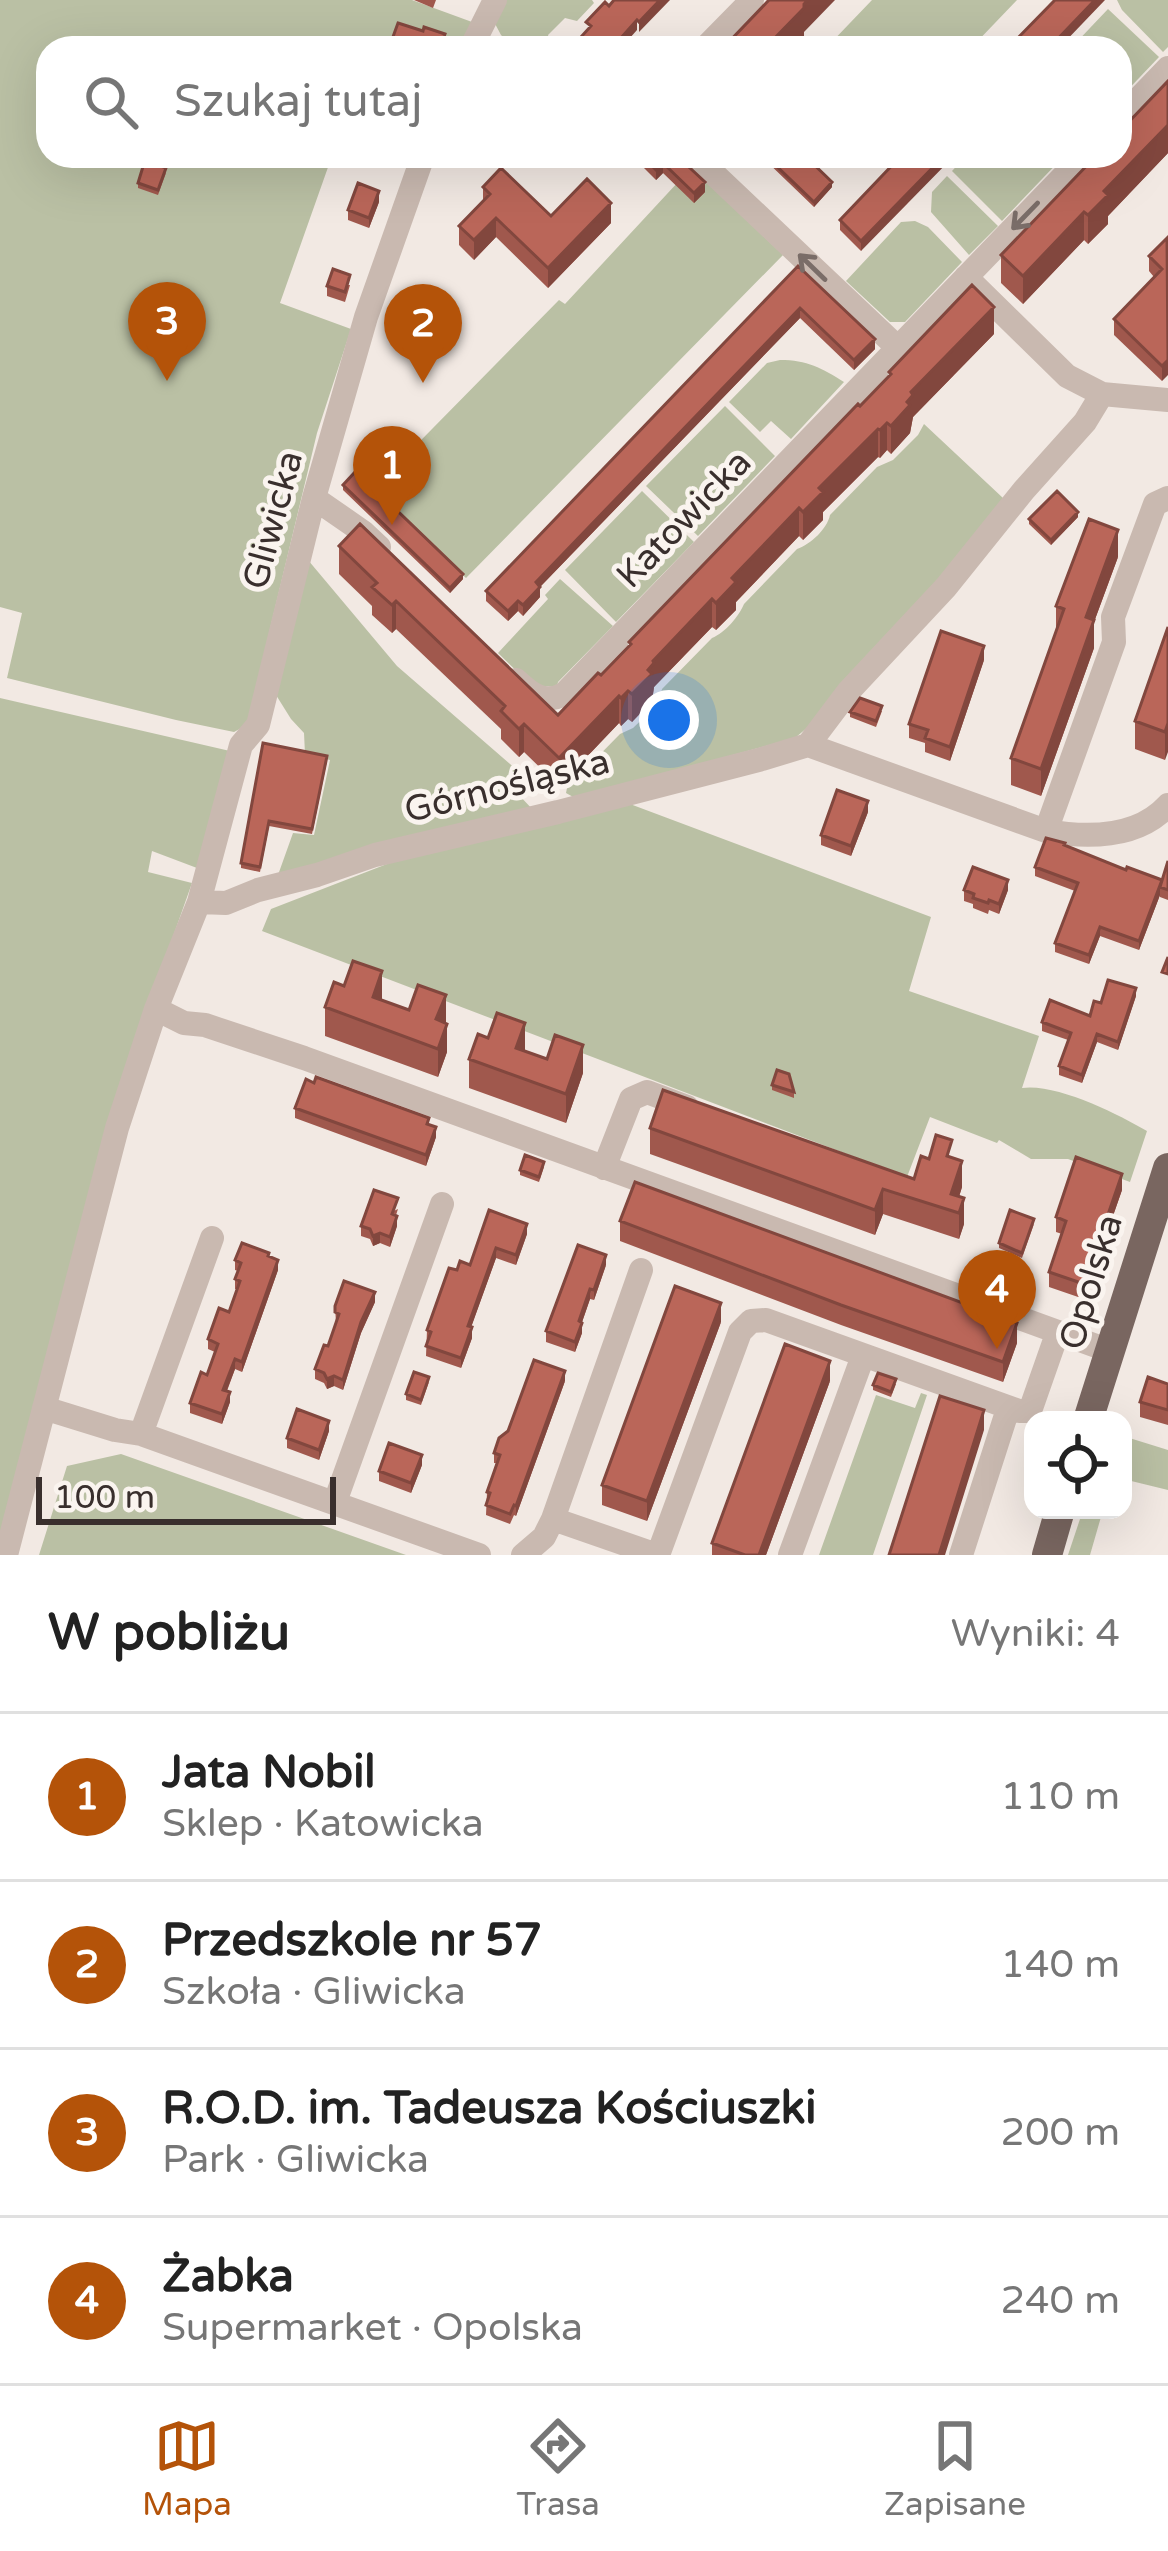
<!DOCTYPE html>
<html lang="pl">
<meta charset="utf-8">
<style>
body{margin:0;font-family:"Varela Round",sans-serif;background:#f2f2f2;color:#222}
.controls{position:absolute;right:36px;bottom:36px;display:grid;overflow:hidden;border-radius:24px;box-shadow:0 12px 48px #0002}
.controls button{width:108px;height:108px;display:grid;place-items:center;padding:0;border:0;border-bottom:3px solid #e0e0e0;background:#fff;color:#222;font:60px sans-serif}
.scale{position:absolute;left:36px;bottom:30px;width:300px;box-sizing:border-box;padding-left:12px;border:6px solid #392f2d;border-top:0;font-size:33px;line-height:42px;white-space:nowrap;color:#392f2d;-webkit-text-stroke:9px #faf4ef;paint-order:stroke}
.you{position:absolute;left:669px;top:720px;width:42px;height:42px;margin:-30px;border:9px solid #fff;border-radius:50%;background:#1a73e8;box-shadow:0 0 0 18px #1a73e833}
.badge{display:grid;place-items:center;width:78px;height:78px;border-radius:50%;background:#b45309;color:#fff;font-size:39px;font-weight:700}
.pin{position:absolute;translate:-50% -99px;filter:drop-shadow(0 3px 6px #0008)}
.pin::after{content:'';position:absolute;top:63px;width:42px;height:36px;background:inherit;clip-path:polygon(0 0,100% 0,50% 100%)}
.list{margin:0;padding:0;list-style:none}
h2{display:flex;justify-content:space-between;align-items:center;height:156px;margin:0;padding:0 48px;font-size:51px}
h2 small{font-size:39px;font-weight:400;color:#767676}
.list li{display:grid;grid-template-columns:78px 1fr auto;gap:36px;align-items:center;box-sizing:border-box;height:168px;padding:0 48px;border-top:3px solid #e0e0e0}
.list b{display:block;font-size:45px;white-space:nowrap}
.list p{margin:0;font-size:39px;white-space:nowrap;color:#767676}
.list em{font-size:39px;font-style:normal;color:#767676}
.icon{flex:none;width:66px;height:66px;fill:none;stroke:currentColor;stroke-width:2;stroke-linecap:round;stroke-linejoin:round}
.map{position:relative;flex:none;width:1168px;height:1555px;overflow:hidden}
.search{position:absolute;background:#fff;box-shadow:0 12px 48px #0002;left:36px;right:36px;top:36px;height:132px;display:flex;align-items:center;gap:30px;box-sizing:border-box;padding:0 42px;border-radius:36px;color:#767676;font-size:45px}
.sheet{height:828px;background:#fff}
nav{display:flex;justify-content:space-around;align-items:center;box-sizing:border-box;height:168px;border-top:3px solid #e0e0e0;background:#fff;font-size:33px;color:#767676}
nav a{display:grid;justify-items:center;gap:6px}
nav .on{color:#b45309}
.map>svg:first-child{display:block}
.green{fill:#bac0a4}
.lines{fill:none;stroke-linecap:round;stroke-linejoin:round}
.minor{stroke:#c9b9b0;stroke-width:24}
.major{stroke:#796660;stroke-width:30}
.wall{fill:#a0584d}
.shaded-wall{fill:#82473e}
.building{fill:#ba6659;stroke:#82473e;stroke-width:3}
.oneway{stroke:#7a6d68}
.labels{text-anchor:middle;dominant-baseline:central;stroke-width:10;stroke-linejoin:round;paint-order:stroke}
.street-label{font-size:36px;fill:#392f2d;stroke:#faf4ef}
</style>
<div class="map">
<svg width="1168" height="1555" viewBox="0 0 1168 1555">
<rect width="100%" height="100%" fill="#f2e9e3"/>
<path class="green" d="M0 0H412L472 22 460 48H48V156H332L280 303 351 329 317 433 247 725 234 732 176 720 7 678 22 613 0 607Z
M503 0H592L594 3 577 21 565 18 548 35 551 48H514L501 35 493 20Z
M872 0H1017L971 48H826Z
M1117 0H1168V47L1163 52 1122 10Z
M1108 9 1159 57 1120 98V48H1071Z
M966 156H1064L1002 221 952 171Z
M692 167 783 255 466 578 371 491 559 300 565 304Z
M947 176 998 226 969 255 931 212 932 192Z
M915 221 928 227 962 262 905 322H890L846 281 901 222Z
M780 360C807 360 822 368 844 382L791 439 771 421 760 432 729 402 767 363Z
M725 406 775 456 698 536 646 486Z
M924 424 1003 498 983 528 814 722 795 738 575 798 566 793 567 788 620 734 633 728 659 703 662 689 712 638C725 633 739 616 744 604L797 549C811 544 827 529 830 515L877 467 893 460 918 435Z
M642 491 694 542 616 622 565 570Z
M308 560 397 666 525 777 518 794 534 811 278 875 293 833 314 835 330 760 305 754 304 733 291 719 276 695Z
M560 579 613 626 558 682 557 687 531 685 498 653 548 599 545 595Z
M0 698 230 751 197 868 152 851 148 872 192 883 128 1064 0 1547Z
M630 804 931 917 909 991 1039 1036 1022 1088C1056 1083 1118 1114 1147 1131L1130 1182 1068 1159H1031L999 1140 997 1143 930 1117 907 1177 262 931 271 909 405 857Z
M921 1393 927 1395 873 1555H819L876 1395 915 1408Z
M1123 1436 1168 1450V1490L1123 1479Z
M121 1454 406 1555H39L67 1466Z
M1083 1510H1103L1090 1555H1068Z"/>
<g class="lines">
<path class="minor" d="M471 48 495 0
M705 48 752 0
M1120 118 1168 68
M695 156 897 347
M966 277 1067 376 1102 394 1168 400
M314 498 363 532 379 547
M516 680C531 694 544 705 564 694L1083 156
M808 745 1046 831C1087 838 1138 838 1168 805
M1046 831 1114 642 1113 617 1155 504 1168 498
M199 902 226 903 258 890 317 875 375 855 558 812 762 759 808 745 848 692 946 587 1024 490 1085 422 1102 394
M156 1009 184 1023 205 1025 304 1058 1110 1351
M604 1168 631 1099 647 1092 687 1107
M44 1408 115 1430 141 1434 479 1555
M141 1434 212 1238
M335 1502 442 1204
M553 1519 657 1555
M6 1555 117 1128 156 1009 199 902 241 745 258 725 314 498 366 317 423 156
M523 1555 544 1537 553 1519 641 1270
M658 1555 740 1332 751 1321 766 1320 1019 1411H1030L1057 1334
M790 1555 863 1356
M961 1555 1008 1409"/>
<path class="major" d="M1088 1420 1168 1168
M1047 1555 1060 1510"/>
</g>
<path class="wall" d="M414 0H436L433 8Z
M1168 81V153L1108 216V224L1088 244 1084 240 1023 304 1001 283V255Z
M632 156H677L705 192 694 203 663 173 656 180Z
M761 156H805L832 187 814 207Z
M901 156 861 251 840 230V220Z
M166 173 158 195 138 188V183Z
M483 187 551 216 611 223 548 288 496 237 474 260 459 245V226L483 202Z
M379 202 369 228 348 220V210Z
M1167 238 1162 381 1114 335V319L1154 277 1149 271V256Z
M798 266 875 349 854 370 800 318 540 587V597L523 616 518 611 508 621 486 601V591Z
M350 285 345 302 327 296V286Z
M994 334 913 417 910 433 891 454 887 450 880 458 878 457 823 512V520L803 540 799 536 736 602V610L716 630 712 627 654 687 652 701 632 722 628 719 621 726 619 723 559 786 524 752 519 757 501 739V729L396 629 392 633 372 615V606L339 574V546L558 715 601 675 629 646V642L889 376V372Z
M343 485 463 579 450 593 343 490Z
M1078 517 1051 545 1029 524V519Z
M1118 557 1094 622V648L1041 796 1011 785V758L1056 634V606Z
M1168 627 1165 760 1135 749V721Z
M984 660 950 761 925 752V743L909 738V724Z
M882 711 876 727 850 717V712Z
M263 743 327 761 312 834 269 826 260 872 241 868V863Z
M868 812 851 856 821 845V835Z
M1064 845 1126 870 1162 880 1168 861V900L1160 897V895L1139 950 1100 936 1089 964 1055 952V943L1075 891 1035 876V867Z
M964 890H1008L999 914 989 910 988 914 973 908V904L964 901Z
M1136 996 1118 1050 1097 1042 1082 1083 1059 1075V1066L1068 1040 1042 1031V1022L1090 1016 1101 1003Z
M382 1000 446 1023 447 1052 438 1077 325 1036V1007Z
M525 1051 583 1073 566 1123 469 1088V1059Z
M772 1085 794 1092V1098L772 1090Z
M295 1108 429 1124 436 1137 426 1166 295 1118Z
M650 1128 914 1179 929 1159 952 1157 962 1187 959 1197 964 1224 959 1239 883 1214 875 1235 650 1154Z
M544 1167 539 1182 520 1175V1170Z
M1122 1190 1084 1299 1049 1287V1272L1062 1234 1056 1232V1217Z
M398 1209 396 1215 397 1226 390 1247 380 1243 373 1246 370 1239 361 1236V1226Z
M489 1210 527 1234 516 1265 496 1258 471 1327 472 1338 461 1368 426 1356 427 1330 457 1270 470 1265Z
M620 1221 1017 1343 1003 1382 841 1325 620 1241Z
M1034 1224 1022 1258 999 1248V1243Z
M269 1257 278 1270 242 1372 235 1369 227 1391 230 1402 222 1424 190 1413V1403L207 1375 215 1352 208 1349V1339L229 1312 237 1289H235V1279L238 1271 235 1270V1260Z
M606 1265 594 1300 590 1299 582 1322V1333L575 1352 546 1342V1331Z
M375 1302 361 1333 343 1390 334 1386 327 1389 324 1383 315 1379V1369L328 1346 336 1323 335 1306Z
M721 1322 647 1521 602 1505V1485Z
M565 1381 516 1516 514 1515 510 1524 486 1515 487 1492 496 1463H494V1453Z
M830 1381 766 1555H712V1543Z
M429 1382 421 1405 406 1400V1394Z
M896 1384 891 1397 873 1390V1385Z
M1168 1384V1425L1140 1417V1402Z
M329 1431 319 1460 287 1448V1438Z
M422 1465 411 1493 379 1481V1471Z"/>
<path class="shaded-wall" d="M660 0H670L639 32V22Z
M808 0H835L804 32V36L793 48H765Z
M1095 0H1105L1059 48H1049Z
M637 20V30L621 48H612Z
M1168 125V153L1108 216V224L1088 244V215L1104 191Z
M944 156H954L861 251V241Z
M663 163V173L656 180V170Z
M705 182V192L694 203V193Z
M832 182V187L814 207V202Z
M379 191V202L369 228V218Z
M611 203V223L548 288V268Z
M1084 212V240L1023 304V276Z
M496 218V237L474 260V240Z
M994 307V334L913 417 910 433 891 454V426L911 392Z
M800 308V318L540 587V597L523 616V605L536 582Z
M875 339V349L854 370V360Z
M1168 360V375L1162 381V366Z
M887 423V450L880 458V430Z
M878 429V457L823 512V520L803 540V512L819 488Z
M799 508V536L736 602V610L716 630V603L732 578Z
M1078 512V517L1051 545V540Z
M1118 530V557L1094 622V648L1041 796V769L1086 617Z
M463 574V579L450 593V588Z
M712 599V627L654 687 652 701 632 722V694L653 661Z
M396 601V629L392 633V605Z
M518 601V611L508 621V611Z
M984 646V660L950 761V747Z
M628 691V719L621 726V698Z
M619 696V723L559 786V758Z
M1168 723V752L1165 760V732Z
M524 724V752L519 757V729Z
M868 801V812L851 856V846Z
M1008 880V890L999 914V904Z
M1160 887V895L1139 950V941Z
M1100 927V936L1089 964V955Z
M382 971V1000L373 997Z
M1136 988V996L1118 1050V1042Z
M446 995V1023L436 1019Z
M525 1023V1052L516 1048Z
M447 1024V1052L438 1077V1049Z
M1097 1034V1042L1082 1083V1075Z
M583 1045V1073L566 1123V1094Z
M436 1127V1137L426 1166V1155Z
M962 1161V1187L954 1212 951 1194Z
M1122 1174V1190L1084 1299V1284Z
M883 1189V1214L875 1235V1210Z
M964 1198V1224L959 1239V1213Z
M397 1216V1226L390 1247V1237Z
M527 1224V1234L516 1265V1255Z
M380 1233V1243L373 1246V1236Z
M496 1248V1258L468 1336V1326Z
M606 1255V1265L594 1300V1290Z
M278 1260V1270L242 1372V1362Z
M590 1289V1299L579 1331V1321Z
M375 1292V1302L361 1333 343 1390V1380L361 1322Z
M721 1303V1322L647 1521V1501Z
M582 1323V1333L575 1352V1342Z
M1017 1323V1343L1003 1382V1362Z
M472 1327V1338L461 1368V1358Z
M235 1359V1369L223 1400V1390Z
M830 1361V1381L766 1555H759Z
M565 1371V1381L516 1516V1506Z
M334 1376V1386L327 1389V1379Z
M230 1392V1402L222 1424V1414Z
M984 1410V1430L945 1555H939Z
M329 1421V1431L319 1460V1450Z
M422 1455V1465L411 1493V1483Z"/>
<path class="building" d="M614 0H660L639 22 637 20 612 48H571L591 26 586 22 605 2 609 6Z
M769 0H808L804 4V8L765 48H723Z
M1055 0H1095L1049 48H1008Z
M398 23 423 31 424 27 445 34 440 48H399L390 45Z
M1168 81V125L1104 191 1108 195 1088 215 1084 212 1023 276 1001 255 1096 156H1120V131Z
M642 156H677L705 182 694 193 663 163 656 170Z
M766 156H805L832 182 814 202Z
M901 156H944L861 241 840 220Z
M145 160 166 168 158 190 138 183Z
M501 168 551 216 587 179 611 203 548 268 496 218 474 240 459 226 490 194 483 187Z
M358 183 379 191 369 218 348 210Z
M1167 238 1168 360 1162 366 1114 319 1162 269 1149 256Z
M798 266 875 339 854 360 800 308 536 582 540 587 523 605 518 601 508 611 486 591Z
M333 269 350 275 345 292 327 286Z
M972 285 994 307 911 392 913 395 907 402 910 405 891 426 887 423 880 430 878 429 819 488 823 492 803 512 799 508 732 578 736 582 716 603 712 599 653 661 654 663 648 670 652 674 632 694 628 691 621 698 619 696 559 758 524 724 519 729 501 711 505 706 396 601 392 605 372 587 377 583 339 546 360 524 558 715 598 673 601 675 631 644 629 642 858 404 860 406 891 374 889 372Z
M356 471 463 574 450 588 343 485Z
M1057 491 1078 512 1051 540 1029 519Z
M1089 519 1118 530 1086 617 1094 620 1041 769 1011 758 1064 609 1056 606Z
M1168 627V723L1165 732 1135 721Z
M941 631 984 646 950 747 925 738 928 730 909 724Z
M860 698 882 706 876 721 850 712Z
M263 743 327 756 312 829 269 821 260 867 241 863Z
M837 790 868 801 851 846 821 835Z
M1046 838 1065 843 1064 845 1126 870 1127 867 1162 880 1139 941 1100 927 1089 955 1055 943 1078 883 1035 867Z
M1168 861V890L1160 887Z
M973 867 1008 880 999 904 989 900 988 903 973 898 974 894 964 890Z
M1168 957V974L1162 972Z
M353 961 382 971 373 997 409 1010 418 985 446 995 436 1019 447 1024 438 1049 325 1007 334 982 344 986Z
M1108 980 1136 988 1118 1042 1097 1034 1082 1075 1059 1066 1071 1033 1042 1022 1050 1000 1090 1016 1094 1001 1101 1003Z
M497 1013 525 1023 516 1048 547 1059 555 1035 583 1045 566 1094 469 1059 478 1034 488 1038Z
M777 1070 789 1074 794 1092 772 1085Z
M316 1077 429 1118 427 1124 436 1127 426 1155 295 1108 306 1079 314 1083Z
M663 1090 914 1179 921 1156 929 1159 936 1135 952 1140 947 1156 962 1161 951 1194 964 1198 959 1213 883 1189 875 1210 650 1128Z
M525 1155 544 1162 539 1177 520 1170Z
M1076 1157 1122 1174 1084 1284 1049 1272 1066 1221 1056 1217Z
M635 1182 1017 1323 1003 1362 841 1305 620 1221Z
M374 1190 398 1198 392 1214 397 1216 390 1237 380 1233 373 1236 370 1229 361 1226Z
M489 1210 527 1224 516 1255 496 1248 468 1326 472 1327 461 1358 426 1346 431 1332 427 1330 449 1268 457 1270 460 1261 470 1265Z
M1010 1210 1034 1219 1022 1253 999 1243Z
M242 1243 269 1253 268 1256 278 1260 242 1362 235 1359 223 1390 230 1392 222 1414 190 1403 201 1372 207 1375 218 1344 208 1339 219 1308 229 1312 240 1281 235 1279 241 1263 235 1260Z
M578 1245 606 1255 594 1290 590 1289 579 1321 582 1323 575 1342 546 1331Z
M344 1281 375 1292 361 1322 343 1380 334 1376 327 1379 324 1373 315 1369 324 1345 328 1346 339 1314 335 1312V1306Z
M675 1286 721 1303 647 1501 602 1485Z
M785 1344 830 1361 759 1555H745L712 1543Z
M534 1360 565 1371 516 1506 514 1505 510 1514 486 1505 490 1493 487 1492 500 1455 494 1453 499 1438 508 1431Z
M414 1372 429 1377 421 1400 406 1394Z
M878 1373 896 1379 891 1392 873 1385Z
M1148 1377 1168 1384V1410L1140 1402Z
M940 1396 984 1410 939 1555H889Z
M297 1409 329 1421 319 1450 287 1438Z
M389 1443 422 1455 411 1483 379 1471Z"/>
<defs><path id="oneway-shaft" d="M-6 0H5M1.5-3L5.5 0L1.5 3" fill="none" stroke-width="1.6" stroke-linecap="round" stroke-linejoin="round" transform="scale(3)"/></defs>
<g class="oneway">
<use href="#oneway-shaft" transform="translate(1025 216) rotate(134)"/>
<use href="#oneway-shaft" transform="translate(812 267) rotate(-136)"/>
</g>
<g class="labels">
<g class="street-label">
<text transform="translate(684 519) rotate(-46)">Katowicka</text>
<text transform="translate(273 520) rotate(-75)">Gliwicka</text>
<text transform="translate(507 786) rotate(-14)">Górnośląska</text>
<text transform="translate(1091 1282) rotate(-73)">Opolska</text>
</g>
</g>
</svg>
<div class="controls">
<button><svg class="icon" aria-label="locate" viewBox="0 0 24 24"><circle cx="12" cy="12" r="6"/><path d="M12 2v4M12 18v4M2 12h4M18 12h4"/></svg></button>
</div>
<div class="scale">100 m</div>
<div class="you"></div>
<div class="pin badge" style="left:392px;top:525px">1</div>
<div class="pin badge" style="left:423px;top:383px">2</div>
<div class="pin badge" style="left:167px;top:381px">3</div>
<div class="pin badge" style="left:997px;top:1349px">4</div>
<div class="search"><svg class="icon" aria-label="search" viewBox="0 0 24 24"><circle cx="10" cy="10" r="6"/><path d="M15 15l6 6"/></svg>Szukaj tutaj</div>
</div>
<section class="sheet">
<h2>W pobliżu<small>Wyniki: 4</small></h2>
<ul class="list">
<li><span class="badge">1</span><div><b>Jata Nobil</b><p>Sklep · Katowicka</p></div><em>110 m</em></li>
<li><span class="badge">2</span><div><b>Przedszkole nr 57</b><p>Szkoła · Gliwicka</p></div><em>140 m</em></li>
<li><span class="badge">3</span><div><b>R.O.D. im. Tadeusza Kościuszki</b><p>Park · Gliwicka</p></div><em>200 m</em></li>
<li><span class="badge">4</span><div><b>Żabka</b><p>Supermarket · Opolska</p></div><em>240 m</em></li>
</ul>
</section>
<nav>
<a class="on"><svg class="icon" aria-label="map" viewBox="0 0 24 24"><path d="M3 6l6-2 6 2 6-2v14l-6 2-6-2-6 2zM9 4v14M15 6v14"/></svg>Mapa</a>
<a><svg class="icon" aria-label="directions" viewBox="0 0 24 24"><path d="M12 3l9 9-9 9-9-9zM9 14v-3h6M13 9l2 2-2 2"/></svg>Trasa</a>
<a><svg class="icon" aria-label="saved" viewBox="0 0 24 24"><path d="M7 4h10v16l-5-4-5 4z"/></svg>Zapisane</a>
</nav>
